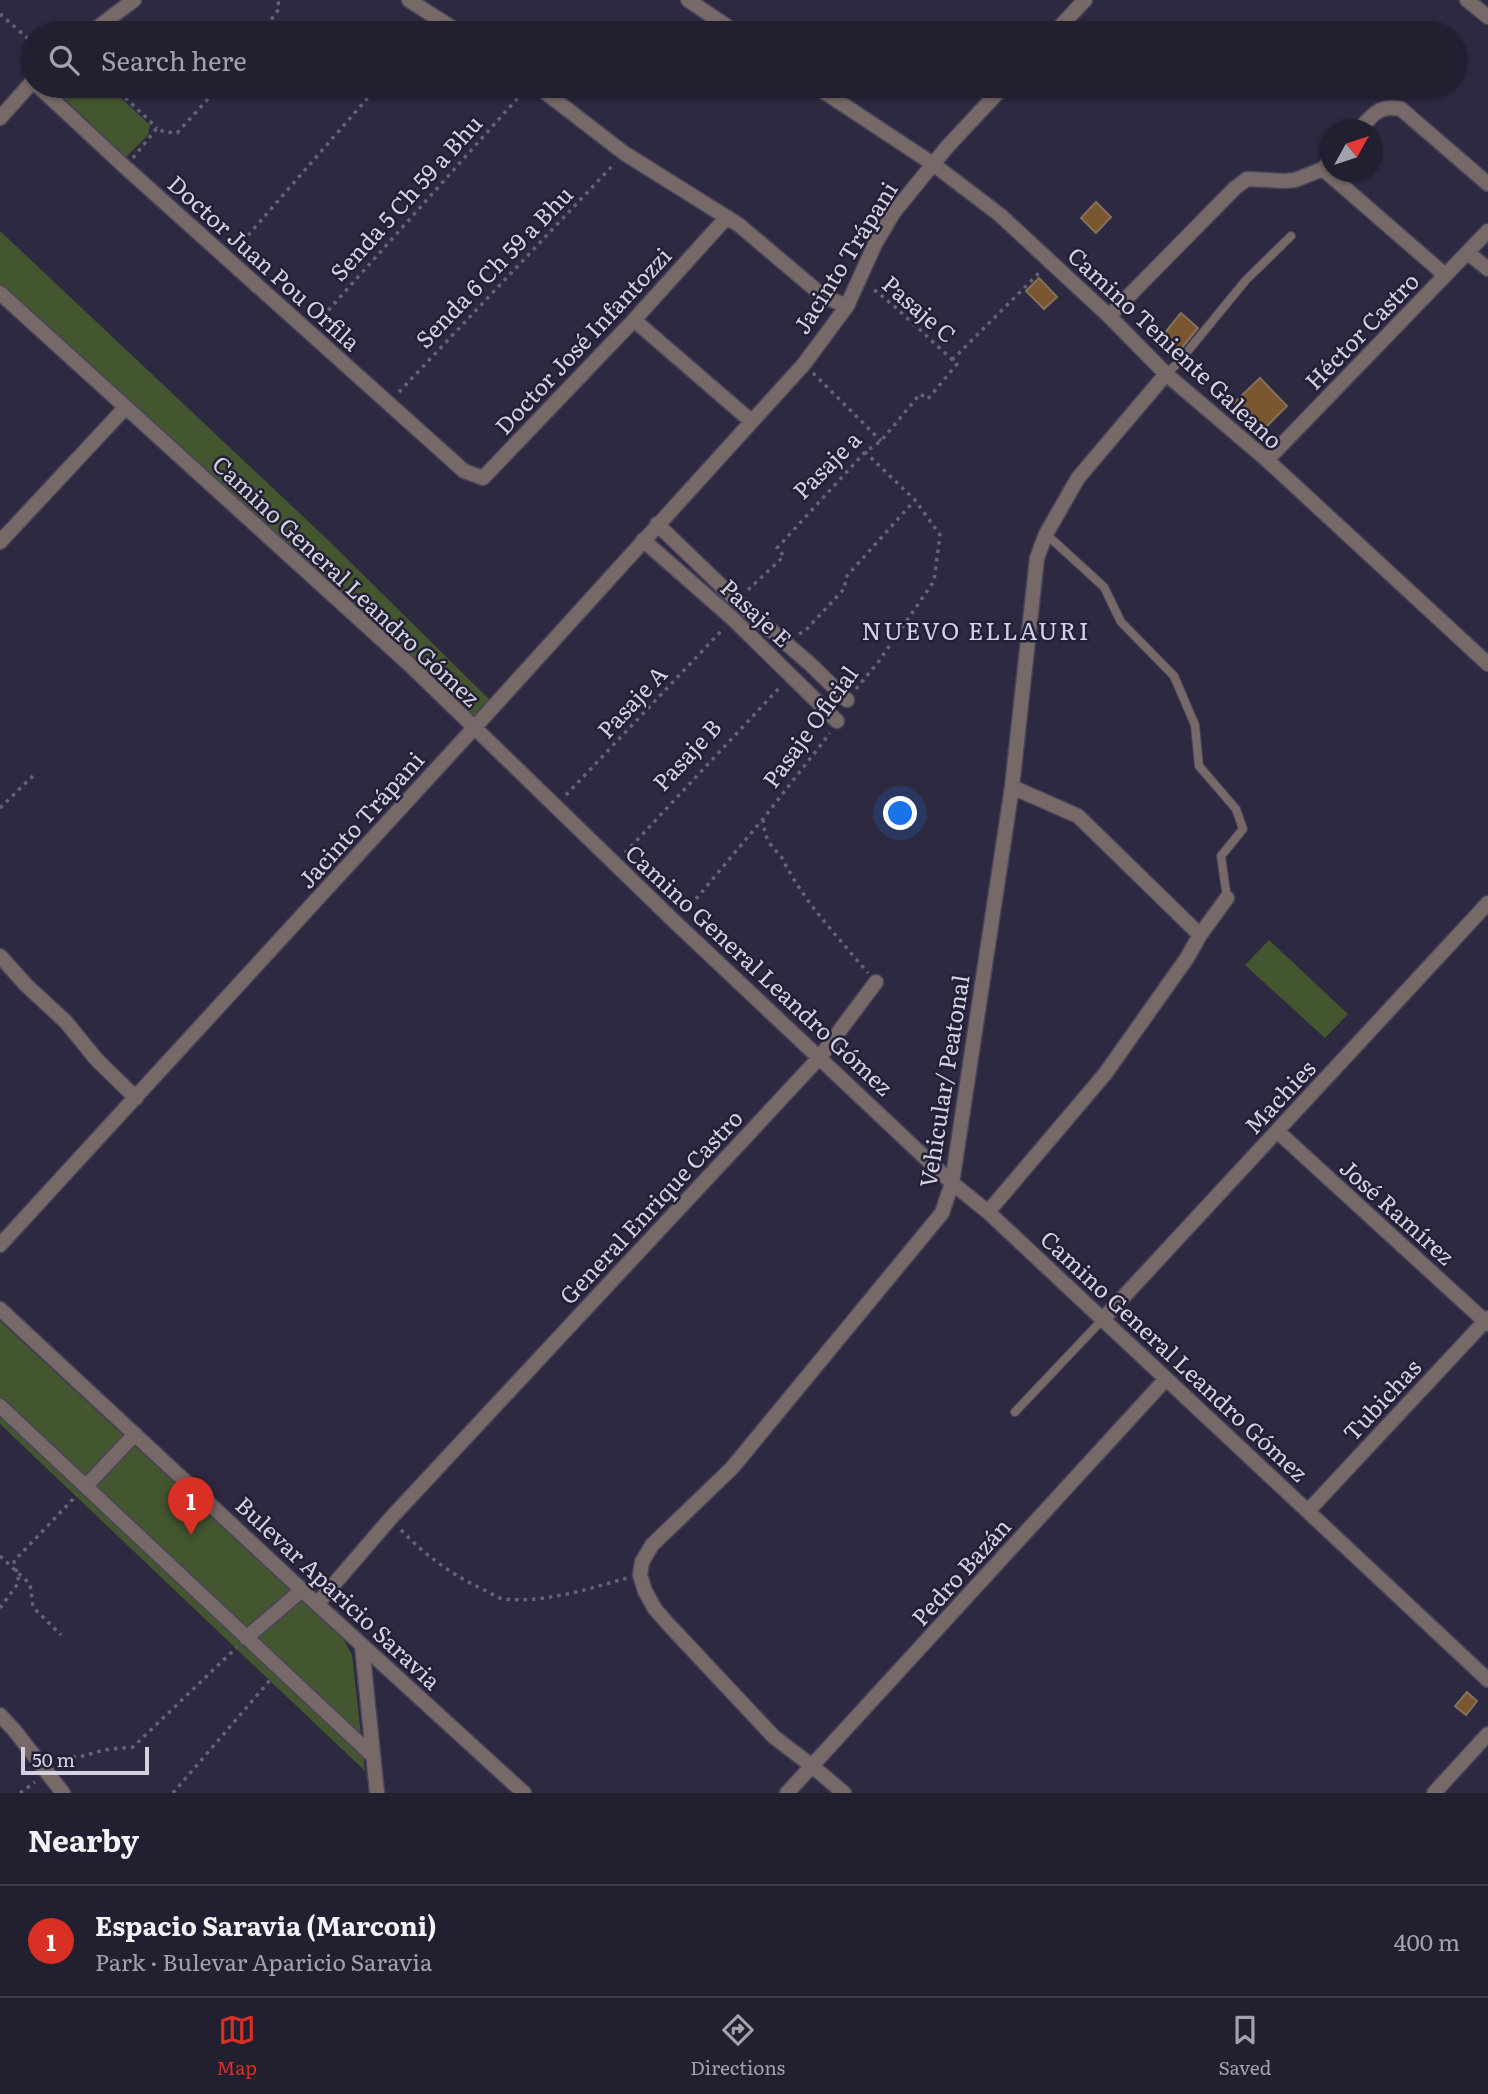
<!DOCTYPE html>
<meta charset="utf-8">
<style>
body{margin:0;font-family:Literata,serif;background:#2e2c3c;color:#f1f3f6}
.compass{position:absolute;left:1320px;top:119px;width:63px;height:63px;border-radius:50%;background:#221f30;box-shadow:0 2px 5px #0004;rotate:50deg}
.scale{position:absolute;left:21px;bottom:18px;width:128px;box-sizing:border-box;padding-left:7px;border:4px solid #d4d2e1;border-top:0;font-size:19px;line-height:24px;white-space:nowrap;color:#d4d2e1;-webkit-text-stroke:5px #232036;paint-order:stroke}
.you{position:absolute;left:901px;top:814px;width:24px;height:24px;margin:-18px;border:5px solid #fff;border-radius:50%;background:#1a73e8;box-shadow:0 0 0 10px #1a73e833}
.badge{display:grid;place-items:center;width:46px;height:46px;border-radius:50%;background:#d93025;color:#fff;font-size:23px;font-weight:700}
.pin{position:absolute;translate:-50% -58px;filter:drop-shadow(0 2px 4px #0008)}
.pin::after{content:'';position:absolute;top:37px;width:24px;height:21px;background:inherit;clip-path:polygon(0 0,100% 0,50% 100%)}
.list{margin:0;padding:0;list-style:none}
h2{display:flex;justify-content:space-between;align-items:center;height:91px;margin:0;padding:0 28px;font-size:30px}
h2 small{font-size:23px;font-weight:400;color:#a2a2ab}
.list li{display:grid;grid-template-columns:46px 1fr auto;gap:21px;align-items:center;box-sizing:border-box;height:112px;padding:0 28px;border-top:2px solid #3f3d4c}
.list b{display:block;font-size:26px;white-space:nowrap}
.list p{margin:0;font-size:23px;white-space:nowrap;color:#a2a2ab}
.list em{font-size:23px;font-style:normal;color:#a2a2ab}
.icon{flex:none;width:38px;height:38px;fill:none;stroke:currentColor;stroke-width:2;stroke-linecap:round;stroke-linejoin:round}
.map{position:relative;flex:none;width:1488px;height:1793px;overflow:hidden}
.search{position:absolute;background:#221f30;box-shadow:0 2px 5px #0004;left:21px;right:21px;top:21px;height:77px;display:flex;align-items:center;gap:18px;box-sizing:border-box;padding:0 24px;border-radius:38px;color:#a2a2ab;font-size:26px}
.sheet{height:203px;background:#221f30}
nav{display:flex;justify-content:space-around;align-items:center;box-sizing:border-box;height:98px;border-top:2px solid #3f3d4c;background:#221f30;font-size:19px;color:#a2a2ab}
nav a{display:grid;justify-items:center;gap:4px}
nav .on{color:#d93025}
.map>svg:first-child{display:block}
.green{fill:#445630}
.building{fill:#7a572f;stroke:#85715b;stroke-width:2}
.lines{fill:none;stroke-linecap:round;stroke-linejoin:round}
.service-casing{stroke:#48445a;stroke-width:10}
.minor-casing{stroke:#48445a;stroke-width:17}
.tertiary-casing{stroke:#48445a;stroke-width:17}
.path{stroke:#666277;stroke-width:3.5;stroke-dasharray:3.5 5;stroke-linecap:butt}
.service{stroke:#776968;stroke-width:8}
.minor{stroke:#776968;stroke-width:14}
.tertiary{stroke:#776968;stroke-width:14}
.labels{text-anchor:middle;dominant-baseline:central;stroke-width:5;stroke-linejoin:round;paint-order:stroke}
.street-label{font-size:23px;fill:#d4d2e1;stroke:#232036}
.neighbourhood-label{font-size:24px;letter-spacing:2px;fill:#d3d0ee;stroke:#232036}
</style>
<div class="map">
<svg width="1488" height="1793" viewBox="0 0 1488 1793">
<rect width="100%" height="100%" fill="#2d2940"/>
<path class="green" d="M51 86H108L150 125 148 135 126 157Z
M0 231 329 541 495 705 474 728 0 293Z
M1269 940 1348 1014 1325 1038 1245 965Z
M0 1321 344 1640 352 1655 365 1771 0 1424Z"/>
<path class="building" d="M1096 202 1111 217 1096 233 1081 218Z
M1039 278 1057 297 1044 309 1026 291Z
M1181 313 1198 328 1176 355 1159 340Z
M1260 378 1287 406 1262 431 1234 403Z
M1467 1692 1477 1701 1466 1715 1455 1706Z"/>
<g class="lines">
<defs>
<path id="service" d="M1166 374 1178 363 1246 280 1291 236
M1046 534 1104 587 1121 622 1174 676 1195 725 1199 766 1236 809 1243 829 1221 856 1227 898
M1015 1412 1103 1319"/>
<path id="minor" d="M409 0 460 33
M688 0 737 33
M1467 0 1488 17
M90 33 134 0
M1054 33 1085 0
M38 86 125 167 464 471 483 478 634 320 727 217
M537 86 624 153 739 225 823 296 847 306
M815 86 933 164 1000 215 1109 316 1166 374 1267 460 1488 664
M0 118 33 81
M1359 130C1373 114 1379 105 1401 109L1488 184
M1323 169 1445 275
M1468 253 1488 269
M0 293 411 666 676 923 952 1183 988 1212 1488 1680
M1109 316 1235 188 1247 179 1285 181 1295 180 1323 169 1330 161
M634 320 751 421
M1267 460 1488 231
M657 524 737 601 809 663 847 700
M643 540 733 619 837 721
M0 542 125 408
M1012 787 1078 816 1200 935
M0 956 26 985 66 1022 97 1060 136 1098
M1277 1131 1488 1324
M988 1212 1105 1074 1187 958 1200 935 1227 898
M0 1245 474 728 804 364 847 306 875 244 894 212 947 147 1004 86
M1103 1319 1488 903
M0 1406 373 1756
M86 1486 135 1434
M1308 1511 1488 1318
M317 1604 390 1519 820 1057 876 982
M246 1638 302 1590
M362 1646 377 1793
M0 1715 15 1731 63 1793
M787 1793 1166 1379
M844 1793 812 1766 774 1737 669 1625 655 1609 645 1591 640 1575 642 1562 652 1545 732 1468 942 1213 952 1183 1012 787 1037 558 1046 534 1078 478 1166 374
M1434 1793 1488 1734"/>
<path id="tertiary" d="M0 1309 317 1604 524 1793"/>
</defs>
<use href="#service" class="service-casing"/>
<use href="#minor" class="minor-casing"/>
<use href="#tertiary" class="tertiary-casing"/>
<path class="path" d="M0 14 33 43
M261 33 279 9 278 0
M113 86 157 128
M133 158 157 128 164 132 177 133 220 86
M237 248 378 86
M317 323 524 91
M952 360 1040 272
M813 373 881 441
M399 392 615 163
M748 590 784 556 777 548 865 452 881 441 920 394 928 399 957 364 894 306 872 288
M799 634 806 630 845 588V578L915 500
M856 689 879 661 934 581 940 535 915 500 865 452
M566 795 724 628
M0 808 36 773
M763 819C764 829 765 837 771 845 774 850 779 853 782 858 803 901 837 936 868 973
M625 853 780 687
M685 912 763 819 830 733
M401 1530C427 1557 451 1574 484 1590 491 1593 497 1598 504 1599 546 1603 588 1589 627 1578
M0 1556 30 1584 33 1607 61 1635
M0 1608 19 1582 14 1561 77 1495
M58 1764 66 1757 83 1756 104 1750 133 1747 237 1647
M20 1793 35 1782
M173 1793 271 1679"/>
<use href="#service" class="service"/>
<use href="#minor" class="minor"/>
<use href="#tertiary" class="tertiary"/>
</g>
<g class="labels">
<g class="street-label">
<text transform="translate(405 197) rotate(-48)">Senda 5 Ch 59 a Bhu</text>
<text transform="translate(844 257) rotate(-58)">Jacinto Trápani</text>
<text transform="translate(265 262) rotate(42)">Doctor Juan Pou Orfila</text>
<text transform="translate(493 266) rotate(-46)">Senda 6 Ch 59 a Bhu</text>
<text transform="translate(920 308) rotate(41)">Pasaje C</text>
<text transform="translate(1361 330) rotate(-46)">Héctor Castro</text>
<text transform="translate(582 340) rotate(-47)">Doctor José Infantozzi</text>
<text transform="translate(1176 347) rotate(43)">Camino Teniente Galeano</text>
<text transform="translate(826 464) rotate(-45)">Pasaje a</text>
<text transform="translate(347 580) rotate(43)">Camino General Leandro Gómez</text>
<text transform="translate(757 612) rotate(43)">Pasaje E</text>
<text transform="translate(631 701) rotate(-47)">Pasaje A</text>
<text transform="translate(809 726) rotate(-54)">Pasaje Oficial</text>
<text transform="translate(686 754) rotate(-47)">Pasaje B</text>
<text transform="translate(360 819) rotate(-48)">Jacinto Trápani</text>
<text transform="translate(760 969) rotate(43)">Camino General Leandro Gómez</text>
<text transform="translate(943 1081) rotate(-81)">Vehicular/ Peatonal</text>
<text transform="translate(1279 1096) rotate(-47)">Machies</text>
<text transform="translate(650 1206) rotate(-47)">General Enrique Castro</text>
<text transform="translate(1398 1211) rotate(42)">José Ramírez</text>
<text transform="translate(1175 1355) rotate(43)">Camino General Leandro Gómez</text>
<text transform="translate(1381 1399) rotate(-47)">Tubichas</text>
<text transform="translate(960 1571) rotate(-48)">Pedro Bazán</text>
<text transform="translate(339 1592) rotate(43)">Bulevar Aparicio Saravia</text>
</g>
<g class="neighbourhood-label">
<text x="976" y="629">NUEVO ELLAURI</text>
</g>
</g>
</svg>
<svg class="compass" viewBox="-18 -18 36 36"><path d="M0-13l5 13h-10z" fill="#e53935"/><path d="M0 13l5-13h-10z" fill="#a2a2ab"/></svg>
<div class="scale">50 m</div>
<div class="you"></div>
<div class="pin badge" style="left:191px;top:1535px">1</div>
<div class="search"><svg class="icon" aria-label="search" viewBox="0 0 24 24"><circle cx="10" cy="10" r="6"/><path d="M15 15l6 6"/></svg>Search here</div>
</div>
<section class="sheet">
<h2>Nearby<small></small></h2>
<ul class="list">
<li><span class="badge">1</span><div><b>Espacio Saravia (Marconi)</b><p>Park · Bulevar Aparicio Saravia</p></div><em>400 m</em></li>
</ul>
</section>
<nav>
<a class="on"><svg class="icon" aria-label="map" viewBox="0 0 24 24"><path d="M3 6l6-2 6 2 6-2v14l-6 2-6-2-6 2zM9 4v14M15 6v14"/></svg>Map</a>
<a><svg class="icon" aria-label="directions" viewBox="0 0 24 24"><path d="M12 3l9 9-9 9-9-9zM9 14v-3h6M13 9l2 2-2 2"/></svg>Directions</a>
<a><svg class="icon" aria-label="saved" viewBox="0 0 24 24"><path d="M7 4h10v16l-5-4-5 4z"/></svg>Saved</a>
</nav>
